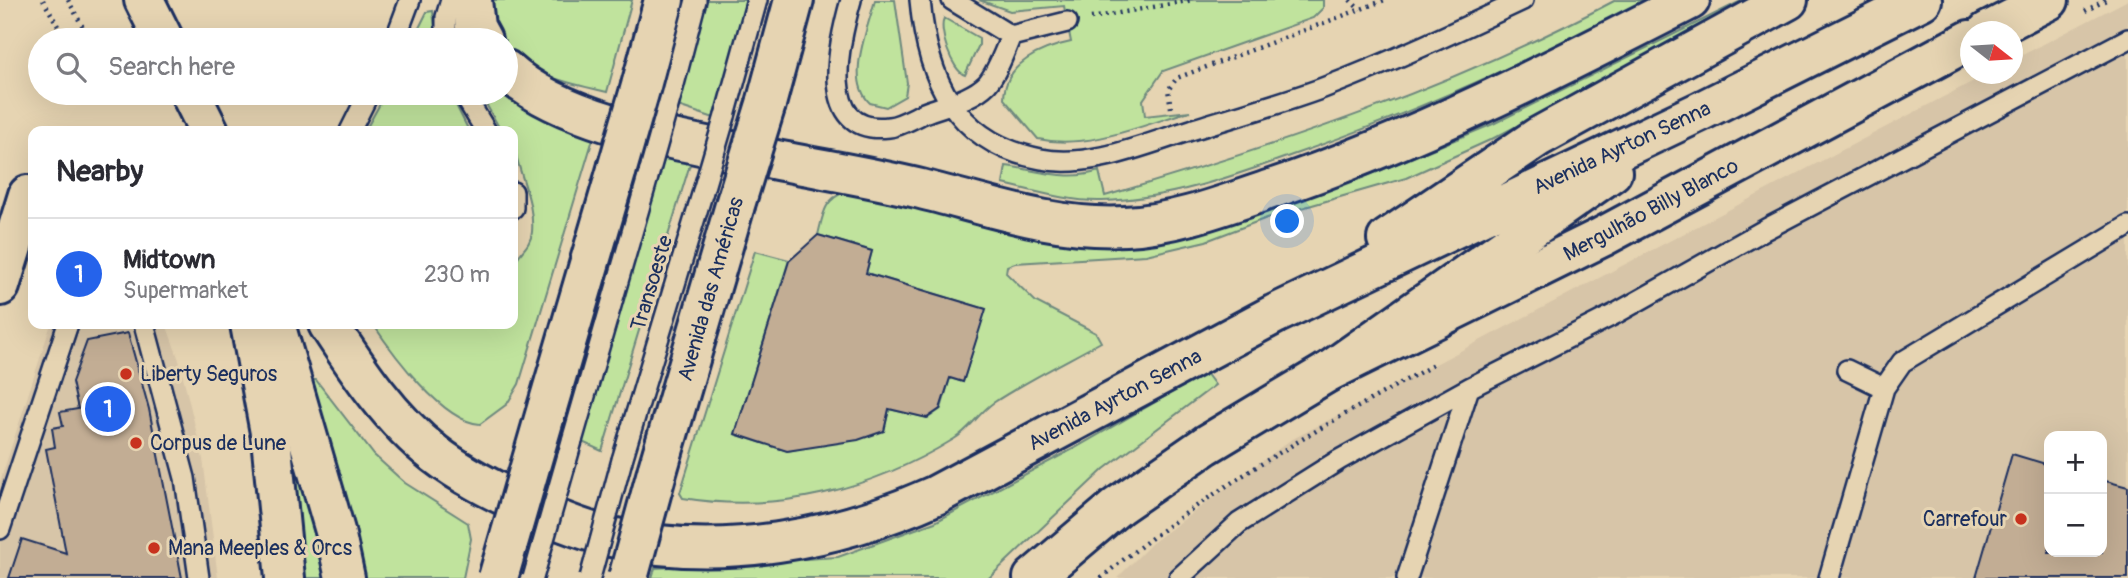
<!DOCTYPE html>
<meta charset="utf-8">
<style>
body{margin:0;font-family:Pangolin,sans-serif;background:#f7f7f7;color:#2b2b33}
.controls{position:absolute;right:21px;bottom:21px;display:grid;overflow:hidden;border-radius:14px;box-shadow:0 7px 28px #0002}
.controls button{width:63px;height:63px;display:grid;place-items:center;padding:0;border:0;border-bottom:2px solid #e1e1e2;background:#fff;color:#2b2b33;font:35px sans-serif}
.compass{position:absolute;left:1960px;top:21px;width:63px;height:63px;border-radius:50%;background:#fff;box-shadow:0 7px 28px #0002;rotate:107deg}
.you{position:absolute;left:1288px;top:222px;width:24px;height:24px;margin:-18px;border:5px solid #fff;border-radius:50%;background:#1a73e8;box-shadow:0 0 0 10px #1a73e833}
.badge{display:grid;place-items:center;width:46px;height:46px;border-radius:50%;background:#2563eb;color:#fff;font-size:23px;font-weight:700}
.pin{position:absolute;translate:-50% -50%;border:4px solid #fff;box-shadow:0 2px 7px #0006}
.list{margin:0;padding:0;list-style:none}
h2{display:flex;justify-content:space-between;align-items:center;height:91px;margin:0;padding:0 28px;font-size:30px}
h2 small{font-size:23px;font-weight:400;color:#7c7c81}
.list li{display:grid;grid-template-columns:46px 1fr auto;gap:21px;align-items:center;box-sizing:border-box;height:112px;padding:0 28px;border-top:2px solid #e1e1e2}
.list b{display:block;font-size:26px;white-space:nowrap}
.list p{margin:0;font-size:23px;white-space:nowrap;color:#7c7c81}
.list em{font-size:23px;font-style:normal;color:#7c7c81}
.icon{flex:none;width:38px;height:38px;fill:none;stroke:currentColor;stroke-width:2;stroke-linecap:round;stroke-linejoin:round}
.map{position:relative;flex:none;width:2128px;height:578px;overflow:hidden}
.search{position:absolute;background:#fff;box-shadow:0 7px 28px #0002;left:28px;top:28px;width:490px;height:77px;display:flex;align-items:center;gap:18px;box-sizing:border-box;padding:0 24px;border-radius:38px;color:#7c7c81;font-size:26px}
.panel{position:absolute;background:#fff;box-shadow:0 7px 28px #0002;left:28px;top:126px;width:490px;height:203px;border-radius:14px}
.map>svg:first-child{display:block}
.built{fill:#d7c5a8;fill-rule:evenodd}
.green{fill:#c0e39d;stroke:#6e897e;stroke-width:2}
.building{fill:#c2ad94;stroke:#1b2f5e;stroke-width:2}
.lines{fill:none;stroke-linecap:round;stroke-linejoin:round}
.lane-casing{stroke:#1b2f5e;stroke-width:24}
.street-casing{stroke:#1b2f5e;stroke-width:44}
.secondary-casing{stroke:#1b2f5e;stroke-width:44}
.highway-casing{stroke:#1b2f5e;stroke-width:44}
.path{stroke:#1b2f5e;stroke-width:4.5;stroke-dasharray:2 5;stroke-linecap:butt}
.lane{stroke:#e6d4b2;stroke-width:19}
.street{stroke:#e6d4b2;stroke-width:38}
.secondary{stroke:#e6d4b2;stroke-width:38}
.highway{stroke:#e6d4b2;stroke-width:38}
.lane-bridge-casing{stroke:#1b2f5e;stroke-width:24;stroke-linecap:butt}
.highway-bridge-casing{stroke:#1b2f5e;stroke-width:44;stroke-linecap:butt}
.lane-bridge{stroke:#e6d4b2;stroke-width:19}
.highway-bridge{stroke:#e6d4b2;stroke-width:38}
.poi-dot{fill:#c8321e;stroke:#e6d4b2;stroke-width:2.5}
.labels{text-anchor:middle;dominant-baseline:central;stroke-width:6;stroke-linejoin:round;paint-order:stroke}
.street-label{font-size:21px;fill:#1b2f5e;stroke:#e6d4b2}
.poi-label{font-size:21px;fill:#1b2f5e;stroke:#e6d4b2;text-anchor:start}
</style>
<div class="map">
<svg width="2128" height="578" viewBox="0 0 2128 578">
<rect width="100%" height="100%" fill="#e6d4b2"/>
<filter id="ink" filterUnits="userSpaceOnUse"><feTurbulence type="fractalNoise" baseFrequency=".0143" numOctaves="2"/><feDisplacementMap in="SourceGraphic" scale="14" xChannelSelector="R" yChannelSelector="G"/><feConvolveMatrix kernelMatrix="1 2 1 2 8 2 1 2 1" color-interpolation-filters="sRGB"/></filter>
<g filter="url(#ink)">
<path class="built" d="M2128 0V578H1117L1151 544 1289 441 1987 74H2012L2013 60ZM2049 436H2102V552H2049Z
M51 324H166L179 360 203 459 218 578H0V482Z"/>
<path class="green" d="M486 0H632L607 92C570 83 531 77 506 47V40H500Z
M706 0H748L733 61 714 118 678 106Z
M875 0H895L907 83 905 96 886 107 870 103C845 79 868 29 875 0Z
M979 0H1323V8L1313 18 1163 71 1143 100 1145 116 1190 111C1143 125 1088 150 1038 139L1004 99C1004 63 1042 48 1071 42L1064 6 1010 11Z
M1616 0H1650C1535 57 1419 111 1298 153 1234 176 1171 199 1102 201 1070 202 1034 191 1003 184L1006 166C1037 170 1067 182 1099 171L1105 196C1281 145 1454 86 1616 0Z
M1743 0H1759L1490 140 1406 178 1267 218 1206 241 1146 255 1015 263 1007 266 1006 273 1036 302 1096 333 1101 342C1065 362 1028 380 993 403 979 413 969 430 954 439 873 489 778 514 683 498L680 493 755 251 789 260 735 434 788 451 884 431 889 409 928 418 941 409 950 378 963 382 985 309 866 273 872 251 818 235C823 215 824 199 845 192L1248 216 1367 176 1493 124Z
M433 11 436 40H413L427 12Z
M944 18 979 38V45L965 75C952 71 938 30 944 18Z
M386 93H450L469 131H365Z
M480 93H506L591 130 593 139 519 384 507 404 480 424C443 422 393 354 373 324H513C513 310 509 275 514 264 519 252 531 246 532 232 535 196 513 166 513 131H501Z
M666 154 691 161 602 451 582 442 639 235Z
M1206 373 1215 385 1104 469 989 578H652L655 568 838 557 935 522 1075 448Z
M311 380H316L374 455 405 483 468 523 471 539 463 578H364Z
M294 456 334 578H305Z"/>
<path class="building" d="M818 235 872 251 866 273 986 309 963 382 950 378 940 409 927 418 889 409 884 431 858 440 787 451 735 434 789 261Z
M128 333 149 409 182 578H9L22 539 66 553 46 449 55 447 52 428 63 426 60 412 78 409 72 382 87 341Z
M2012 454 2049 465V552H2102V480L2128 487V578H1976Z"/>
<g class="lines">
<defs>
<path id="lane" d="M851 0C840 39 815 136 889 127 900 126 913 118 924 113 944 105 971 100 987 84 998 71 1004 52 1011 36
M920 0C927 79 955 143 1041 159 1089 169 1146 144 1191 130 1235 116 1280 104 1323 88 1391 62 1457 31 1523 0
M952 0 1011 36 1067 22
M395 40 410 0
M446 40V17L451 0
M672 92 696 0
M463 93 486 131
M725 116 757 0
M350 131 369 93
M513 192V208
M144 324 185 478 199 578
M1847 370 1884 388
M572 441 648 177
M622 460 703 191
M0 529 68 324
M1179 578 1239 523 1339 460 1469 388 1615 314 1766 229 2128 39
M1407 578 1469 388
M1829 578 1884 388 1902 362 2128 226"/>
<path id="street" d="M0 286 28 195"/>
<path id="secondary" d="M1987 32 2049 0
M250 324 271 438 285 578
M1033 578 1118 506 1206 445 1328 372 1602 237 1970 40"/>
<path id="highway" d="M144 0 164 40
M472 0 475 27 482 40
M506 70C568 127 691 142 772 159 821 169 872 177 921 189 986 205 1056 230 1125 226 1175 224 1224 205 1271 189 1417 140 1554 70 1690 0
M641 86 664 0
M190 93 209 131
M766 104 794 0
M1387 239 1538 137 1788 0
M275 324 335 531 345 578
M328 324C358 370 391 420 435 454 462 475 492 490 522 504 551 517 580 530 611 537 720 562 836 540 936 495L1275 314 1699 112 1922 0
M1328 372 1612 172
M547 408 617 169
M657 472 735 205"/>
</defs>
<use href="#lane" class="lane-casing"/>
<use href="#street" class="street-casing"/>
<use href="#secondary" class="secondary-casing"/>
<use href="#highway" class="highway-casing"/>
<path class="path" d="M43 0 66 40
M68 0 90 40
M1350 0 1360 10
M2085 11 2106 0
M1091 18 1193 0
M1171 108 1168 90 1177 78 1385 0
M1101 578C1204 492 1319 428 1435 364"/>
<use href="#lane" class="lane"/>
<use href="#street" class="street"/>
<use href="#secondary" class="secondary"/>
<use href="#highway" class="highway"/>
<defs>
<path id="lane-bridge" d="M648 177 672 92
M703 191 725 116
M533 578 572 441
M590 578 622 460"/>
<path id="highway-bridge" d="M617 169 641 86
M735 205 766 104
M498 578 547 408
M628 578 657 472"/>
</defs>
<use href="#lane-bridge" class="lane-bridge-casing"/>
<use href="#highway-bridge" class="highway-bridge-casing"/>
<use href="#lane-bridge" class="lane-bridge"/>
<use href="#highway-bridge" class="highway-bridge"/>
</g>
</g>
<g class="poi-dot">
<circle cx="126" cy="374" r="7"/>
<circle cx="136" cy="443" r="7"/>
<circle cx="2021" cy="519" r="7"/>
<circle cx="154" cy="548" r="7"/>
</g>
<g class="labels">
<g class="street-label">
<text transform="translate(1622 148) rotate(-25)">Avenida Ayrton Senna</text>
<text transform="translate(1651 210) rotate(-28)">Mergulhão Billy Blanco</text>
<text transform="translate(652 283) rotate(-73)">Transoeste</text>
<text transform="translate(711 289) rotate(-74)">Avenida das Américas</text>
<text transform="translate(1115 400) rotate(-28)">Avenida Ayrton Senna</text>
</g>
<g class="poi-label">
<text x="140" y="374">Liberty Seguros</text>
<text x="150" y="443">Corpus de Lune</text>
<text x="2007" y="519" text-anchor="end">Carrefour</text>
<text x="168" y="548">Mana Meeples &amp; Orcs</text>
</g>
</g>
</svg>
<div class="controls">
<button>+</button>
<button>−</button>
</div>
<svg class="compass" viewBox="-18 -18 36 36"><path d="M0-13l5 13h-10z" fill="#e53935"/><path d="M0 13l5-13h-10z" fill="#7c7c81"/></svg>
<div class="you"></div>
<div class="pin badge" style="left:108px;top:409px">1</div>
<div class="search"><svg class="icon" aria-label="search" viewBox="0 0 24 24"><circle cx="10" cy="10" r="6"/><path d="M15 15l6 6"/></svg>Search here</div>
<section class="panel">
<h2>Nearby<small></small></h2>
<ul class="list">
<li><span class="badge">1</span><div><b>Midtown</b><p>Supermarket</p></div><em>230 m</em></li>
</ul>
</section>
</div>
